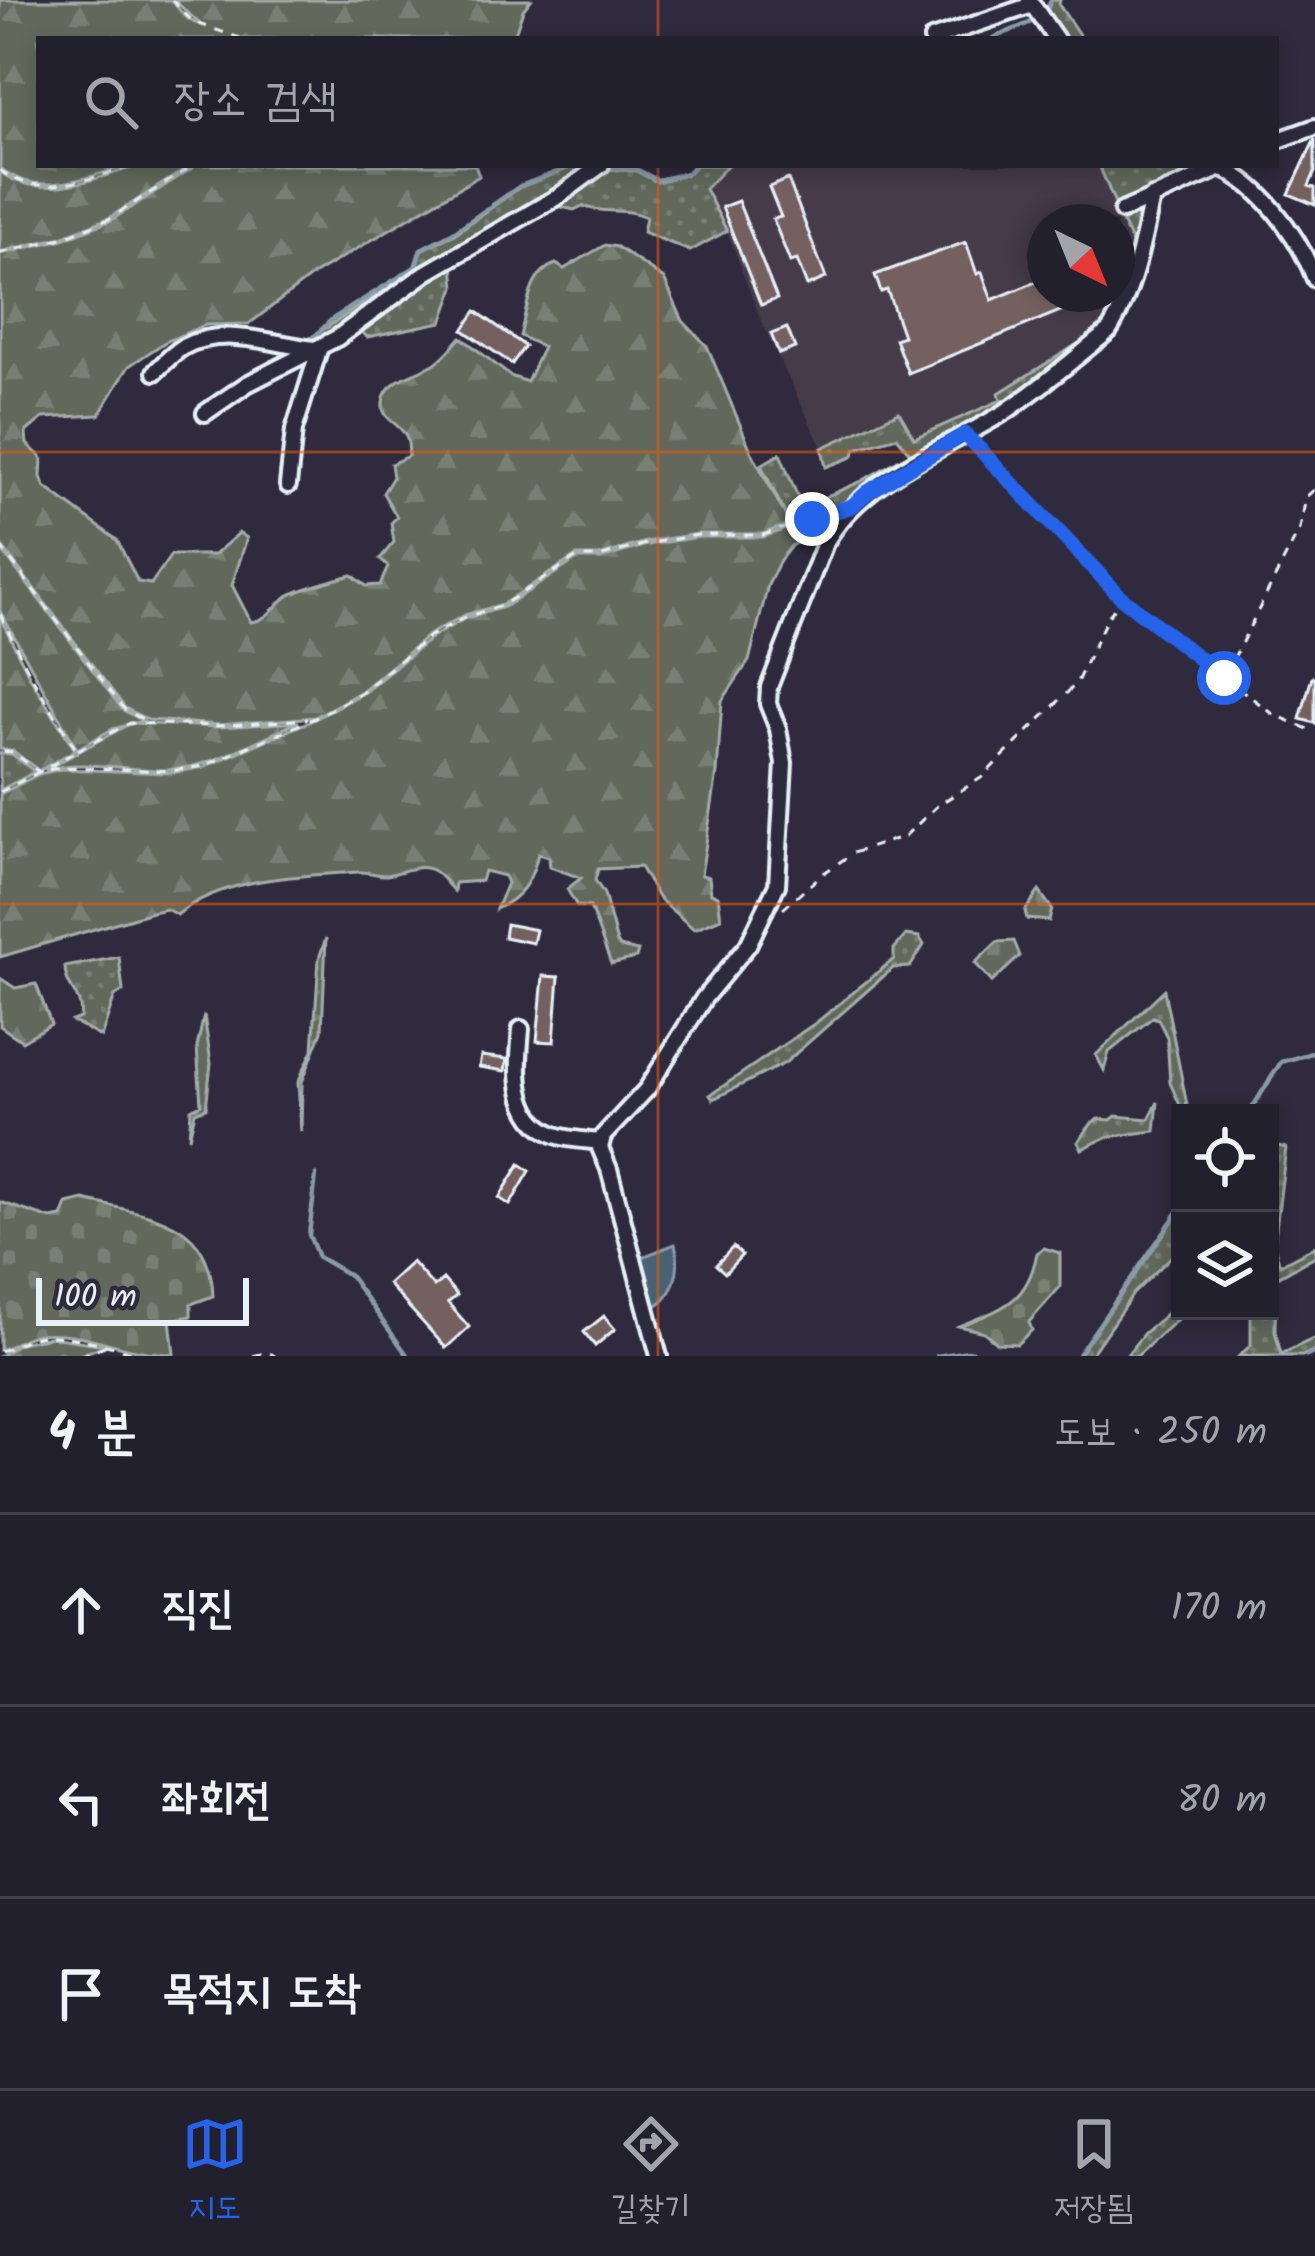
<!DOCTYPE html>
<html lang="ko">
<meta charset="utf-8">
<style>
body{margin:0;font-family:Kalam,"Poor Story",sans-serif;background:#2b2836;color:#f1f3f6}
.controls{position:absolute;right:36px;bottom:36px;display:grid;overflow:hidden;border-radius:0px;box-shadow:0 6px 18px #0003}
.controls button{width:108px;height:108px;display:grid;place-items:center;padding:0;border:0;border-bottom:3px solid #403e4a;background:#23202e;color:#f1f3f6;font:60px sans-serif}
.compass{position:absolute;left:1027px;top:204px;width:108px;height:108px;border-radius:50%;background:#23202e;box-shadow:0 6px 18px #0003;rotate:137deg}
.scale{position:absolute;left:36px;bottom:30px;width:213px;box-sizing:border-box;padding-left:12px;border:6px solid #e8f1f8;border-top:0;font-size:33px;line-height:42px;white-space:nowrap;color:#e8f1f8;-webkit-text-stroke:9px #2f2a3d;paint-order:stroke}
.stop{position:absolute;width:36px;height:36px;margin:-27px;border:9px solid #2563eb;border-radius:50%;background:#fff}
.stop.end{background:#2563eb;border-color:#fff;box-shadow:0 3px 12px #0008}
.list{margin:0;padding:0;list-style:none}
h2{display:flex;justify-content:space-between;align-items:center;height:156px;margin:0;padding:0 48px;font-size:51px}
h2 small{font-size:39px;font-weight:400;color:#a3a3aa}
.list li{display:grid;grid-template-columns:78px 1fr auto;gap:36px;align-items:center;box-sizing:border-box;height:192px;padding:0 48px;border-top:3px solid #403e4a}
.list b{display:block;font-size:45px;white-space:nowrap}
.list em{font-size:39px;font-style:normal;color:#a3a3aa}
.icon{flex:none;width:66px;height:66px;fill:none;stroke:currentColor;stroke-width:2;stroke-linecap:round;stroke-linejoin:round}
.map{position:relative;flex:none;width:1315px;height:1356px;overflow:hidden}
.search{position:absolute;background:#23202e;box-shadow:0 6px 18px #0003;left:36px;right:36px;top:36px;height:132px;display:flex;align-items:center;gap:30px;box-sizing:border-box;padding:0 42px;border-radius:0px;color:#a3a3aa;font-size:45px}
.sheet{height:732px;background:#23202e}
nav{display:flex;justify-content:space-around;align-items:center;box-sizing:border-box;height:168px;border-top:3px solid #403e4a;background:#23202e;font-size:33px;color:#a3a3aa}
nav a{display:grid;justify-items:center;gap:6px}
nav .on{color:#2563eb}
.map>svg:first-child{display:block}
.built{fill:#443a48;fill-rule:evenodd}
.grass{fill:url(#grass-dots);stroke:#a5adaa;stroke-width:3}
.forest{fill:url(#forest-firs);stroke:#a5adaa;stroke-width:3}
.cemetery{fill:url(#cemetery-stones);stroke:#a5adaa;stroke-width:3}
.water{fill:#496273;stroke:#899ba8;stroke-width:3}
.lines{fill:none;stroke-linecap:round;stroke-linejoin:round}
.stream{stroke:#899ba8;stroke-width:4.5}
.building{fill:#746061;stroke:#e8f1f8;stroke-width:3}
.minor-casing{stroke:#e8f1f8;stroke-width:22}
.path{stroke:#e8f1f8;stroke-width:3;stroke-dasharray:9 9;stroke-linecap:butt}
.minor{stroke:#2f2a3d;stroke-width:14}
.route{stroke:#2563eb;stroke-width:15}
.grid{fill:none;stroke:#e8590c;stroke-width:3;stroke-opacity:0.55}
</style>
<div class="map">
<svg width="1315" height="1356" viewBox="0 0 1315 1356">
<defs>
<pattern id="grass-dots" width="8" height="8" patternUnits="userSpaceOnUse" patternTransform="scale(3)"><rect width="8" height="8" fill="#62695c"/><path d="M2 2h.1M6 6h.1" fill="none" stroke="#787f74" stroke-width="1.8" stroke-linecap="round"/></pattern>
<pattern id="forest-firs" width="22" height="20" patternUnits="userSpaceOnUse" patternTransform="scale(3)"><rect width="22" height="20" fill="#62695c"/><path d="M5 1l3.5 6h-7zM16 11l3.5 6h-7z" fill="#787f74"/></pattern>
<pattern id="cemetery-stones" width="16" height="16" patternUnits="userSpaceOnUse" patternTransform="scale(3)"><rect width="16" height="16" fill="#62695c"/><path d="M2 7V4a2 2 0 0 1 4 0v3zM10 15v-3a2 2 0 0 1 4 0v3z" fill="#787f74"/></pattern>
</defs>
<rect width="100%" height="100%" fill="#2f2a3d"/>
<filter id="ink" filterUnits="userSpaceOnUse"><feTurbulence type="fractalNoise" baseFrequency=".00833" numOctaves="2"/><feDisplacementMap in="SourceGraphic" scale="24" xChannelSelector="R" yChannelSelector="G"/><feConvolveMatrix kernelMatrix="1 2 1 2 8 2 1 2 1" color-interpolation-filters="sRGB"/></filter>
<g filter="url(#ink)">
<path class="built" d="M728 165H1099L1133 245 1108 325 1001 400 913 439 898 412 822 448 761 321 720 213 704 189ZM1045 222H1117V294H1045Z"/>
<path class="grass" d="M578 165H595L318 348 298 346 398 281 405 272 416 268 421 250 453 235 520 187Z
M696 165H728L705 189 727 231 690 251 643 232 646 217C626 207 605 215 583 206L574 210 553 205 453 263 455 287 442 322 367 337 358 328 363 319 501 231 571 193 603 169 636 171 657 182 688 174Z
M1099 165H1189L1199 173 1116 206Z
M1145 209 1116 316 1107 329C1010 404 907 484 790 524L761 465 780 454 802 507 860 482 910 453 897 437 856 449 852 457 826 467 822 448 899 412 914 438 1001 400 999 393 1108 325 1133 245 1122 222Z
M0 753 12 754 35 772 0 790Z
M906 935 919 937 924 945 910 967 893 968 785 1063 713 1099 710 1095 817 1022 894 959V949Z
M326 938 322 1031 302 1082 301 1132 298 1082 313 1050 319 958Z
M119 957 123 991 115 996 101 1037 72 1021 80 1018C84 995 65 989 65 967Z
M1164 990 1188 1110 1181 1107 1170 1083 1167 1037 1158 1019 1153 1017 1109 1052 1104 1070 1096 1055Z
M204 1015 211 1063 206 1108 195 1112 189 1138 191 1109 201 1104 197 1047Z
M1158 1102 1155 1131 1107 1137 1082 1149 1078 1142 1092 1123 1099 1119 1111 1120 1116 1116 1149 1119Z
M1270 1144 1286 1148 1274 1245 1280 1265 1315 1246V1256L1276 1278 1275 1331 1281 1354 1315 1338V1350L1302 1356H1239L1251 1345V1311H1270Z
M1180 1211V1248L1133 1294 1090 1356H1078Z
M1180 1302V1311H1186L1137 1356H1126L1144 1333Z"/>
<path class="forest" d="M0 0H171C180 9 186 22 200 24L174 0H531L523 10 513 39H39V165H131C87 176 39 200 0 168Z
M1052 0H1060L1059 5 1082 39H1064L1044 16Z
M141 165H192L109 218 62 237 0 252V172C42 202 96 178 141 165Z
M197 165H475L479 176 313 275 249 324 205 325 165 342 129 366 99 415 43 418 26 432 27 444 42 458 41 477 45 487 117 540 138 582 151 584 171 555H214L239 533 247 538 232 585 251 622C271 620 275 601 292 594 311 586 332 580 352 575L366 586 380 585 388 567 380 559 394 542 391 523 397 517 383 493 393 477 391 464 408 456C413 421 380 426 383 402 386 378 417 374 434 364 445 357 452 347 461 337L510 376 527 382 543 347 520 336C527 311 528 273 556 264L564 269 605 245 617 247 664 279 683 321 707 346 752 453 790 524 763 534H698L646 542 599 556H576L503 604 465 615 430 634 362 691 315 717 219 725 148 720 125 708 0 544V254L63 239 110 221Z
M812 520 804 539 791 546 780 560 768 585 749 661 722 701 717 773 701 875 709 877 711 893 718 896 721 918 694 929 659 899 640 867 598 869 595 880 604 894 617 943 620 947 638 951 636 958 611 964 590 907 577 906 567 889 581 878 550 867 549 857 538 854C532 880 522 897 496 909L507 883 504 876 484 871 481 881 455 883 454 891C448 886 441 875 434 871 418 862 402 873 387 875 378 876 369 871 359 872 302 876 223 876 177 915L166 909 152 912 0 957V794L39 774 61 769 171 773 204 767 315 719 363 693 432 637 466 618 504 607 577 559H600L647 545 699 537H763Z
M0 548 123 710 143 721 113 729 77 749 0 611Z
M0 617 30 677 75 750 39 771 13 751 0 749Z
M299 722C257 739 213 768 167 770 126 771 85 758 45 770L131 723 219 727Z
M0 978 15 988 36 984 51 1024 22 1041 0 1026Z"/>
<path class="cemetery" d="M1039 891 1052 909 1049 921 1027 919 1025 911Z
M1014 941 1020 956 992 982 975 963 997 942Z
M84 1200C144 1215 211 1216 213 1296L191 1304V1316L170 1320 174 1354C128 1356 81 1327 35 1335 22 1338 12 1346 0 1350V1202L51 1219 62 1217 67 1204Z
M1044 1248 1060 1253V1287L1029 1322 1032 1330 1017 1344 997 1343 984 1332 959 1326C1002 1308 1027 1304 1037 1253Z
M50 1337 106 1345 77 1356H0L19 1343Z"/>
<path class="water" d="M675 1244C682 1269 674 1301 648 1309L635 1260Z"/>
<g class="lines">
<path class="stream" d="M1045 13 1051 0
M991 39 1034 21
M607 167 636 169 657 180 688 173 694 165
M312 339 331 320 415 267 421 249 452 233 520 186 575 165
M1249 1113 1281 1062 1315 1052
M316 1175 309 1235 318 1257 349 1275 408 1356
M937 1356 968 1351 989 1356
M1077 1356 1180 1209
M1307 1356 1315 1352"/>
</g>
<path class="building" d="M1315 139V172L1309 186 1315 188V205L1289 194Z
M788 179 826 278 807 286 797 260 790 262 773 219 781 217 769 187Z
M738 201 777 299 761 305 722 207Z
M966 242 977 274 982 272 992 300 1045 278V294H1056L1063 310 908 373 895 339 903 336 887 290 881 292 875 275Z
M476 311 525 346 512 364 463 330Z
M787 328 795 348 779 354 771 334Z
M1312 677H1315V723L1300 719Z
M506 924 536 930 533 943 504 937Z
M543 976 559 977 554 1042 537 1041Z
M481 1056 507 1059 505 1071 479 1067Z
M520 1164 530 1171 510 1205 499 1198Z
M733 1247 742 1255 725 1273 716 1265Z
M412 1262 434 1287 443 1279 457 1295 448 1303 469 1327 446 1348 388 1284Z
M604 1316 615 1329 595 1346 584 1332Z"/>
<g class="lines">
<defs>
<path id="minor" d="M1029 0 1056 39
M932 39 1032 5
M1276 141 1315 127
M1211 165C1258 177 1299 237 1315 279
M1122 211 1223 167
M155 372C163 364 173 353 183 347 224 325 272 344 314 349
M205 413 247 384 337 338 426 273 559 196 601 165
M288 485 294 430 319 350
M521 1029C518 1064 512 1116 553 1134 566 1140 587 1140 601 1142
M659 1356 609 1169 600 1148 603 1136 647 1089 704 998 748 945 777 885 784 763 778 729 768 704 769 687 825 543C864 476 942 451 1005 412 1041 388 1075 358 1109 331 1133 293 1143 241 1152 197"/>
</defs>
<use href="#minor" class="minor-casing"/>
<path class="path" d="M172 0 193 22 243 39
M0 170C39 201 93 177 136 165
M0 253 62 238 109 219 194 165
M975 444 1122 599 1273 714 1315 732
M0 546 124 709 146 721
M0 614 31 676 77 751 39 772 13 752 0 751
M1225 675 1300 529 1306 497 1315 489
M78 750 130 723 219 726 307 719
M0 792 39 772 61 767 171 771 203 766 315 718 362 692 431 635 466 617 503 605 577 557H599L646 544 698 535H763L827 514
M783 909 821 875 853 853 905 836 938 805 981 778 1076 684 1107 618 1122 599
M0 1351C13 1348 23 1339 36 1337 63 1332 115 1346 141 1356
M80 1356 107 1345
M253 1356 268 1352 275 1356"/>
<use href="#minor" class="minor"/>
</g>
</g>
<g class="lines" filter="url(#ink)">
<path class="route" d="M812 519 852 506 868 492 965 434 1122 598 1224 678"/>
</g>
<path class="grid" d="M658 0V39M658 165V1356M0 452H1315M0 904H1315"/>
</svg>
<div class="controls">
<button><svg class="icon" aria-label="locate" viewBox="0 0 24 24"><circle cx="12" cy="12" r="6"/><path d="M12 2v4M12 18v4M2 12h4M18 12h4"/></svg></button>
<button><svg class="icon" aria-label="layers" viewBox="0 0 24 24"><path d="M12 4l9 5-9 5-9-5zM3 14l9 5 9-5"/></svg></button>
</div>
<svg class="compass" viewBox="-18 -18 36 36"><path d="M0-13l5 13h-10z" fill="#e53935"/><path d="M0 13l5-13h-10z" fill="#a3a3aa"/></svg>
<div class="scale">100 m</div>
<div class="stop" style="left:1224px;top:678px"></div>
<div class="stop end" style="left:812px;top:519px"></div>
<div class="search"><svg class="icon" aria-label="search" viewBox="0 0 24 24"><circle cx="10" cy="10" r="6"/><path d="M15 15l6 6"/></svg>장소 검색</div>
</div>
<section class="sheet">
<h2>4 분<small>도보 · 250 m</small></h2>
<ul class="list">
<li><svg class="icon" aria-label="ahead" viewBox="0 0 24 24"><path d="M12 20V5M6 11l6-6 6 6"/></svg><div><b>직진</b></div><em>170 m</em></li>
<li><svg class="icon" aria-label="left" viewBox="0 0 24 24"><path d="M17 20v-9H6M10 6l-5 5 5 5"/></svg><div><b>좌회전</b></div><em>80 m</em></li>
<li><svg class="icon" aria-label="arrive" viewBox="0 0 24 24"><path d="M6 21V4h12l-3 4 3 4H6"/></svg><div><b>목적지 도착</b></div></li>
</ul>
</section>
<nav>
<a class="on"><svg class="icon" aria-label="map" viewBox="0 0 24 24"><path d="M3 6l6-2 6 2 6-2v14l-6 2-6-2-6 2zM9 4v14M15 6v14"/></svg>지도</a>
<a><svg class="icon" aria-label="directions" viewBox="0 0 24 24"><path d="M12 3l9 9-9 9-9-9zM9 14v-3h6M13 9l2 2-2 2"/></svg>길찾기</a>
<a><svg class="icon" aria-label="saved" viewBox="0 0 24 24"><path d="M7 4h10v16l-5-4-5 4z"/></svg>저장됨</a>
</nav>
